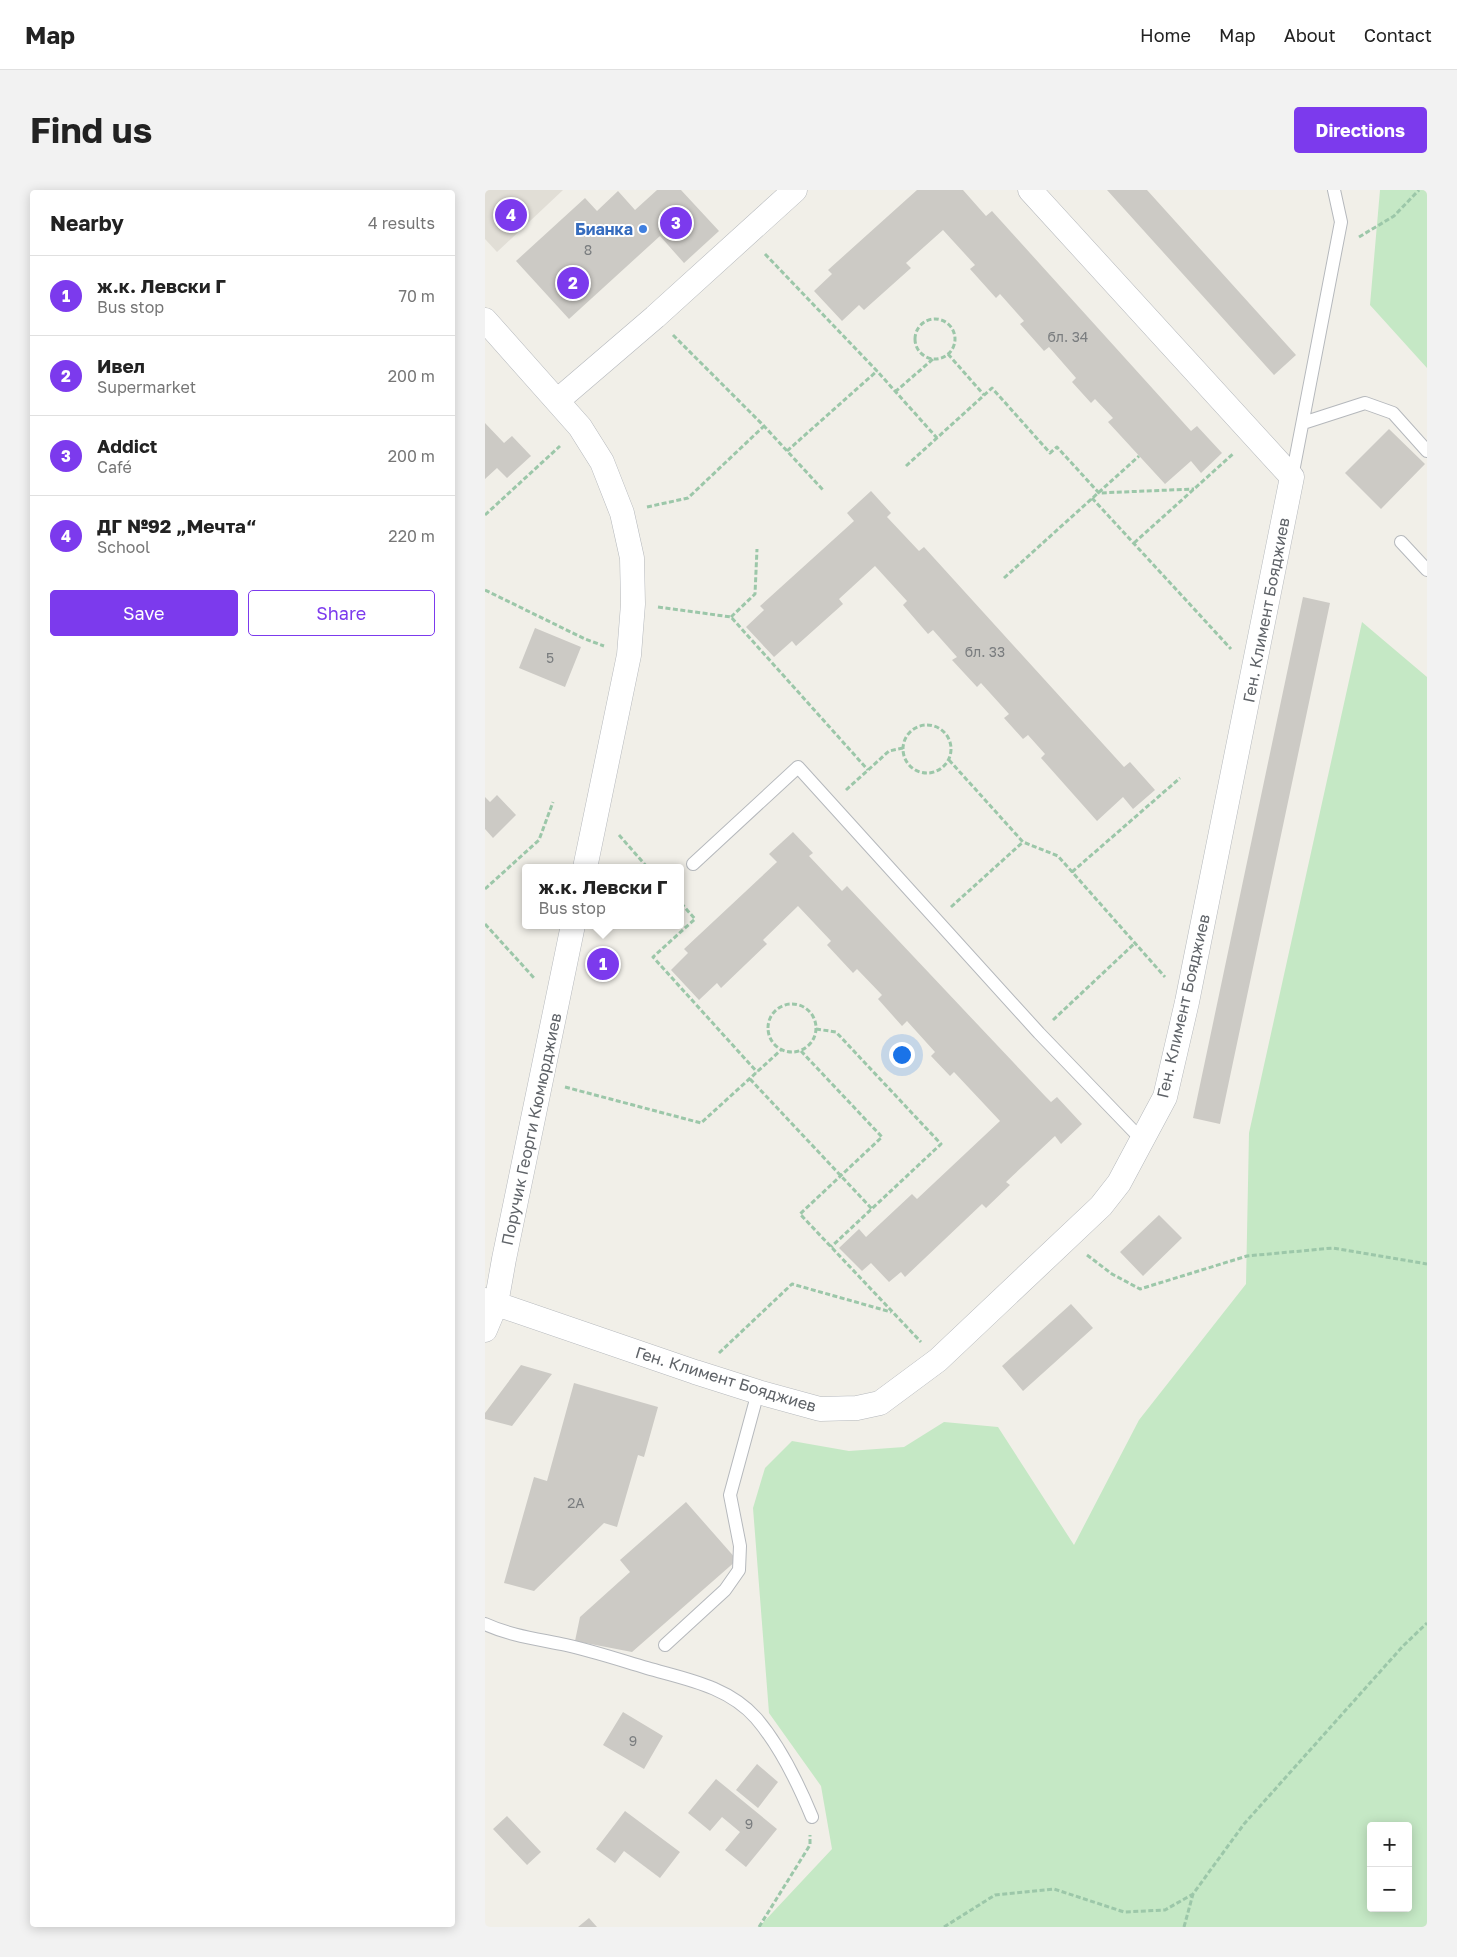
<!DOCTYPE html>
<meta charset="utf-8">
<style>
body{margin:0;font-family:"Golos Text",sans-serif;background:#f2f2f2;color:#222}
.controls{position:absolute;right:15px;bottom:15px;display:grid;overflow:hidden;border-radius:5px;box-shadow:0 2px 12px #0003}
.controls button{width:45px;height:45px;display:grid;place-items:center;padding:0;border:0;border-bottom:1px solid #e0e0e0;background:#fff;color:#222;font:25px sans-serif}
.you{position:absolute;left:416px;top:864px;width:18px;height:18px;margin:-12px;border:4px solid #fff;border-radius:50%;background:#1a73e8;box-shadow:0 0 0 8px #1a73e833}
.badge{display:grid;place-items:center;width:32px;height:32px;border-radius:50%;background:#7c3aed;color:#fff;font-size:16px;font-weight:700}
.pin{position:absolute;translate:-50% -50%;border:2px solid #fff;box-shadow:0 1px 5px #0006}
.popup{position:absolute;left:37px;top:674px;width:162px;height:65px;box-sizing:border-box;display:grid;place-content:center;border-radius:5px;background:#fff;filter:drop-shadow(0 1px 4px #0005);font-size:16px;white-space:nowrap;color:#767676}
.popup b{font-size:19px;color:#222}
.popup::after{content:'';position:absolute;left:50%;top:100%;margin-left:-10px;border:10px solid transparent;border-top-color:#fff}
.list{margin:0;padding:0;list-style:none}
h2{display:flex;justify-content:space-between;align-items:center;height:65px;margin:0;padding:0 20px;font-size:21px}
h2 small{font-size:16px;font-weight:400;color:#767676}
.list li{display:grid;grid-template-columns:32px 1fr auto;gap:15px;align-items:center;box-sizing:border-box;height:80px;padding:0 20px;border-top:1px solid #e0e0e0}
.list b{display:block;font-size:19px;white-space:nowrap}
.list p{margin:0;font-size:16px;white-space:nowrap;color:#767676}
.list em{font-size:16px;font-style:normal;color:#767676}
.actions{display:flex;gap:10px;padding:15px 20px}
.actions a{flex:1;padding:11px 0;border:1px solid #7c3aed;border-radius:5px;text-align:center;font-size:18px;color:#7c3aed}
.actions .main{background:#7c3aed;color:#fff}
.map{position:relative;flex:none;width:942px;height:1737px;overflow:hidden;border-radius:5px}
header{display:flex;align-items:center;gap:30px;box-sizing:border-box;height:70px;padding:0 25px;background:#fff;border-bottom:1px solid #e0e0e0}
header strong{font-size:24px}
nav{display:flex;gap:28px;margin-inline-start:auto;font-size:18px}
.intro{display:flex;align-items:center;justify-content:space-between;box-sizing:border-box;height:120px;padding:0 30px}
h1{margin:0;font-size:35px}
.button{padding:12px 22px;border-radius:5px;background:#7c3aed;color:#fff;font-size:18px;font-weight:700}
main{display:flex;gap:30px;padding:0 30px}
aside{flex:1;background:#fff;border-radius:5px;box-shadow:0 2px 12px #0003}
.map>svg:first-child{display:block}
.education{fill:#e1ded6}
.green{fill:#c5e8c5;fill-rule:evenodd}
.building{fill:#cccac5}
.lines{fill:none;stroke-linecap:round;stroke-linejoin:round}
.lane-casing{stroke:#b5b8bc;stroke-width:14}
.street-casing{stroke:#b5b8bc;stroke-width:25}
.path{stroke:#9cc7a9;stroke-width:3;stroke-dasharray:5 2.5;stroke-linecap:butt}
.lane{stroke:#fff;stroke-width:12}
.street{stroke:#fff;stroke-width:24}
.shop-dot{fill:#3f7fe0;stroke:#fff;stroke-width:2}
.labels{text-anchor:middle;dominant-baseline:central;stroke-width:4;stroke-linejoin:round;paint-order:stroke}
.number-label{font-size:14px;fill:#7a7d7f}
.shop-label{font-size:16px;font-weight:bold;fill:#366cbe;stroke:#fff;text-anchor:end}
.street-label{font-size:16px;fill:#5f6368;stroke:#fff}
</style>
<header>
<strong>Map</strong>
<nav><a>Home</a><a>Map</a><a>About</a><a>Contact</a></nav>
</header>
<div class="intro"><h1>Find us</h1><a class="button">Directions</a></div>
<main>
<aside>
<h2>Nearby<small>4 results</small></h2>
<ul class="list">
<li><span class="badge">1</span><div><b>ж.к. Левски Г</b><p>Bus stop</p></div><em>70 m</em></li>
<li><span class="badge">2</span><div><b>Ивел</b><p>Supermarket</p></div><em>200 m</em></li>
<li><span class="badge">3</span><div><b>Addict</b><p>Café</p></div><em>200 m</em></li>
<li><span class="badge">4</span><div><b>ДГ №92 „Мечта“</b><p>School</p></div><em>220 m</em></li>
</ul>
<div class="actions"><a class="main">Save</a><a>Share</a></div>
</aside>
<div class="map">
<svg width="942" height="1737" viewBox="0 0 942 1737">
<rect width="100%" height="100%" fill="#f1efe8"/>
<path class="education" d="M0 0H78L12 62 0 49Z"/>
<path class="green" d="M895 0H942V178L885 115Z
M877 432 942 487V1737H274L347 1659 336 1596 284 1523 268 1318 280 1278 307 1251 364 1261 419 1257 459 1232 513 1237 589 1355 654 1230 761 1094 764 943ZM886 1636H923V1718H886Z"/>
<path class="building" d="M172 0H196L234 41 199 73 175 46 84 129 31 71 100 8 112 21 133 1 150 20Z
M432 0H478L501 26 507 21 706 241 712 236 737 263 716 283 706 271 680 294 623 232 628 228 610 209 606 213 587 192 591 188 564 157 559 161 535 134 539 131 515 104 511 108 485 79 490 75 458 40 421 73 426 78 379 120 374 115 357 131 329 101 347 84 343 80Z
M622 0H662L811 165 789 185Z
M0 233 19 253 27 246 46 266 22 288 12 278 0 289Z
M904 239 940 274 896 319 860 283Z
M386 301 406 323 402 327 434 361 439 357 639 577 645 572 670 600 648 619 638 607 612 631 556 568 560 564 543 545 538 549 519 528 524 524 496 493 492 497 467 470 472 467 448 440 443 444 418 415 422 411 390 376 354 409 358 414 311 456 307 451 289 467 261 437 279 420 275 416 369 331 362 323Z
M818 407 845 413 735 934 708 928Z
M50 438 96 457 80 497 34 478Z
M12 605 31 625 8 648 0 639V607L5 612Z
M308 642 328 663 324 666 357 701 362 696 560 906 566 912 572 907 597 934 576 954 570 946 521 992 525 995 501 1018 497 1014 420 1087 416 1082 404 1092 386 1073 377 1081 354 1058 374 1039 381 1047 427 1004 432 1009 515 931 469 882 465 886 446 866 450 862 422 831 417 836 393 809 397 805 372 779 368 783 342 755 346 751 313 716 278 750 282 754 236 798 232 793 214 810 186 780 203 763 199 759 292 672 284 664Z
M674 1025 697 1048 658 1086 635 1062Z
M586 1114 608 1138 538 1201 517 1176Z
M36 1175 67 1184 27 1236 0 1229V1223Z
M89 1193 173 1217 159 1267 153 1265 132 1337 119 1333 49 1401 19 1393 49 1287 62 1291Z
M201 1312 252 1370 147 1462 90 1451 95 1427 145 1382 135 1370Z
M138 1522 178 1546 159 1579 118 1555Z
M272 1574 293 1592 273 1618 251 1600Z
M231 1589 292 1639 261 1677 240 1660 255 1642 237 1627 225 1641 203 1623Z
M140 1621 195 1662 175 1688 139 1661 130 1673 111 1659Z
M22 1626 56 1662 42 1675 8 1639Z
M104 1728 112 1737H93Z"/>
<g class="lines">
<defs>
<path id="lane" d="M818 233 880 213 908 223 942 261
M807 287 856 32 849 0
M916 352 942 380
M208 674 313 577 554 843 658 951
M0 1434C26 1446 53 1449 81 1455 108 1461 135 1470 162 1478 200 1489 243 1496 271 1528 295 1556 313 1593 327 1627
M180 1455 240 1400 254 1380 255 1356 245 1305 273 1202"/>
<path id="street" d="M0 130 95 237 117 272 137 323 147 368 148 414 144 465 100 678
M72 211 170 127 310 0
M0 1110 210 1182 273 1202 335 1219 372 1218 395 1213 453 1170 616 1016 634 993 680 907 702 812 807 287 545 0
M0 1140 11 1114 19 1069 88 735"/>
</defs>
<use href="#lane" class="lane-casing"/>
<use href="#street" class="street-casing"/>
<path class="path" d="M874 47 909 26 934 0
M280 64 392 181 452 248
M430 149a20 20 0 1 1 40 0a20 20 0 1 1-40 0Z
M188 145 279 236 339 301
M463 164 499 205
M410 202 448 169
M302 261 392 181
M421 276 507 198 565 263 572 257 614 303 709 299
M607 308 746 459
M162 317 203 308 279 236
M0 325 75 256
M649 353 749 263
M519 388 654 266
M0 400 100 449 119 456
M173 417 246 427 383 580
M246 427 270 404 272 359
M418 559a24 24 0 1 1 48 0a24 24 0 1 1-48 0Z
M464 570 538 652 573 666 680 787
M361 600 404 561 418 558
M134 645 163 678
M587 682 695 588
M0 699 54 650 68 612
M196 713 210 729 168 767 272 882
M466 717 538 652
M0 734 50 789
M283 838a24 24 0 1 1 48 0a24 24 0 1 1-48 0Z
M568 830 650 753
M331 839 351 842 456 954 346 1057
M316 861 397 947 315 1024 436 1152
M265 889 387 1019
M80 897 216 933 296 860
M602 1065 627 1084 655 1099 762 1066 848 1058 942 1074
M234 1163 307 1094 406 1122
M274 1737 325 1655V1645
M459 1737 510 1705 569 1699 639 1722 680 1720 708 1704 759 1634 918 1456 942 1433
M699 1737 708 1704"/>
<use href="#lane" class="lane"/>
<use href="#street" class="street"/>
</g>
<circle class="shop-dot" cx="158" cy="39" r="5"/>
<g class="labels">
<g class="number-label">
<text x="103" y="59">8</text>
<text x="583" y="146">бл. 34</text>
<text x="500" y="461">бл. 33</text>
<text x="65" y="467">5</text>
<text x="91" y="1312">2А</text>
<text x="148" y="1550">9</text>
<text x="264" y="1633">9</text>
</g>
<g class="shop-label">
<text x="148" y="39">Бианка</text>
</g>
<g class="street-label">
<text transform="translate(781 420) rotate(-79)">Ген. Климент Бояджиев</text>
<text transform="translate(698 816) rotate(-77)">Ген. Климент Бояджиев</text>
<text transform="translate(46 939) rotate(-78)">Поручик Георги Кюмюрджиев</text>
<text transform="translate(241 1189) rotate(17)">Ген. Климент Бояджиев</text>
</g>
</g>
</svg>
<div class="controls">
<button>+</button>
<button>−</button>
</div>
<div class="you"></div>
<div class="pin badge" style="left:118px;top:774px">1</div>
<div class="popup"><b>ж.к. Левски Г</b>Bus stop</div>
<div class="pin badge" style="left:88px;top:93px">2</div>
<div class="pin badge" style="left:191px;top:33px">3</div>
<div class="pin badge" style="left:26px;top:25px">4</div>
</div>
</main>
